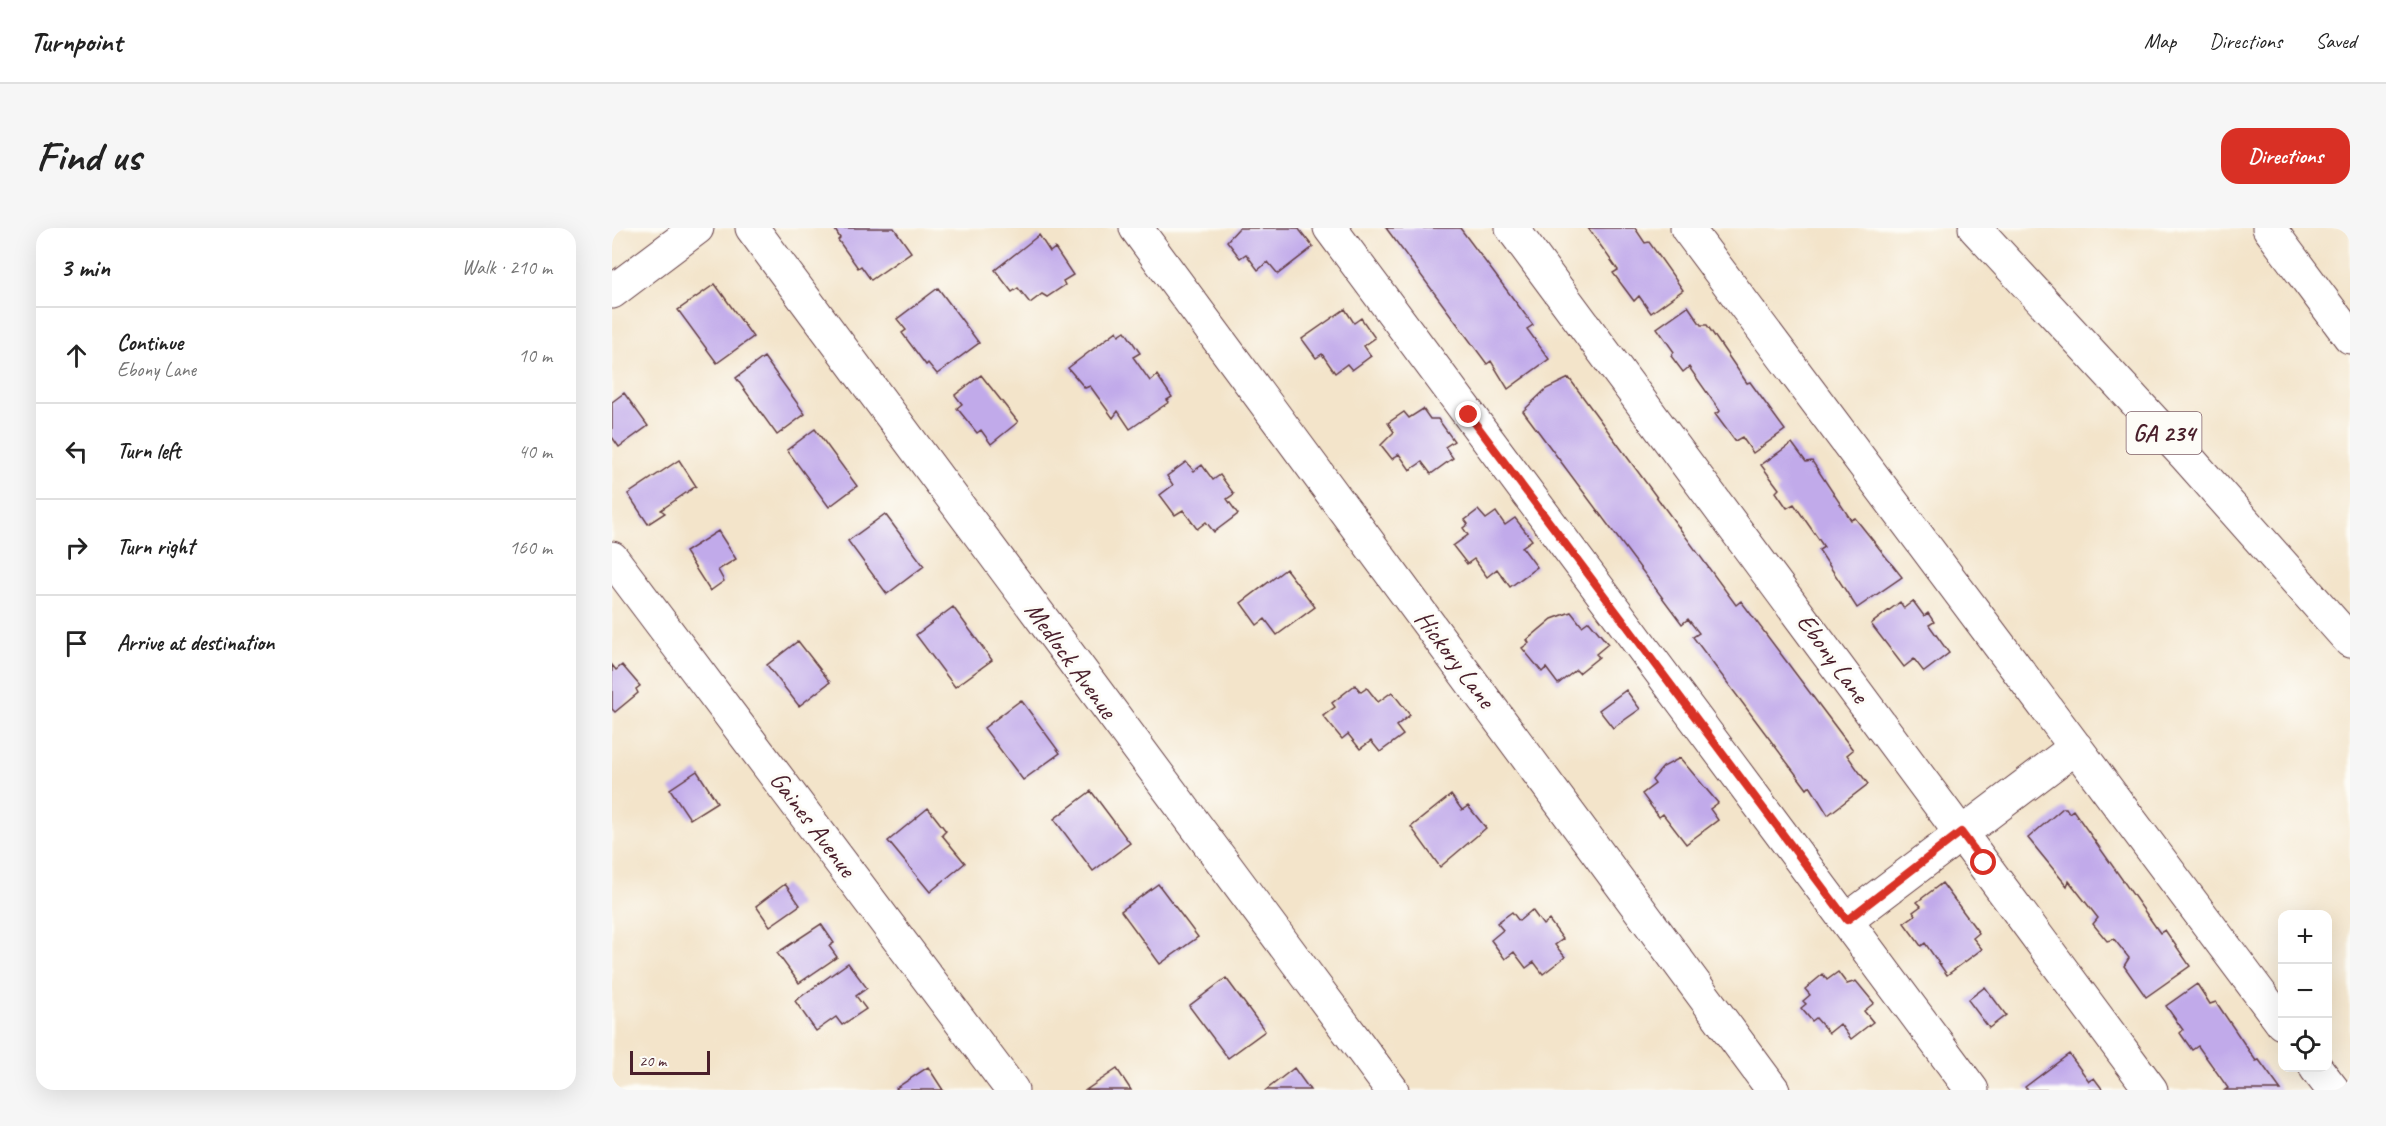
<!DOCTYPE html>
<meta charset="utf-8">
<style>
body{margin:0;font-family:Caveat,sans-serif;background:#f6f6f6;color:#222}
.controls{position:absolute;right:18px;bottom:18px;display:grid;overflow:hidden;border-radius:12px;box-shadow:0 6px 24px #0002}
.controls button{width:54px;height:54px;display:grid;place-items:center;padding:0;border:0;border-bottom:2px solid #e0e0e0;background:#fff;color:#222;font:30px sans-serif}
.scale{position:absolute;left:18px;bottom:15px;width:80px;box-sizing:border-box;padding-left:6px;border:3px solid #4a1f2b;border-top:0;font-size:16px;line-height:21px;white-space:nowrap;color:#4a1f2b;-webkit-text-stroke:4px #fdfcf7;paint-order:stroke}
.stop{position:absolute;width:18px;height:18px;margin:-14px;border:4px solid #d93025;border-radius:50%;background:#fff}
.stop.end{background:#d93025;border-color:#fff;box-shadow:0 2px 6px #0008}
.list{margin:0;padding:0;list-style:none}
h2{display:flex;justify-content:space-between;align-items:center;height:78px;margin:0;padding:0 24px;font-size:26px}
h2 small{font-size:20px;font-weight:400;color:#767676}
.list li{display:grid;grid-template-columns:39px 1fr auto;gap:18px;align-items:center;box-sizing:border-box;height:96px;padding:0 24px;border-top:2px solid #e0e0e0}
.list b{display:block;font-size:22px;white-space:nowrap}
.list p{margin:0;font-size:20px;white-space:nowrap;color:#767676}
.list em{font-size:20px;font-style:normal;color:#767676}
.icon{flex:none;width:33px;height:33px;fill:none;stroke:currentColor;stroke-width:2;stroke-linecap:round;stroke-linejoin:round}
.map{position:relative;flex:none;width:1738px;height:862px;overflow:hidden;border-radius:18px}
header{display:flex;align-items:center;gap:36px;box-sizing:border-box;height:84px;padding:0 30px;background:#fff;border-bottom:2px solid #e0e0e0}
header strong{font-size:28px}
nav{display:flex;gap:33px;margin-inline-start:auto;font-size:21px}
.intro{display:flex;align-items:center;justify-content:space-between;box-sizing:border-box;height:144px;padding:0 36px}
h1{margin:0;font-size:42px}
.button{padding:15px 27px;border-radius:18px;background:#d93025;color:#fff;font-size:21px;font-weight:700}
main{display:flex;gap:36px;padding:0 36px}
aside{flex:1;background:#fff;border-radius:18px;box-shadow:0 6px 24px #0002}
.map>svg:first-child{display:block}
.building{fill:#c1aaea}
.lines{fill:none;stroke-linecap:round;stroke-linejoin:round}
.minor-casing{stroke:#633d43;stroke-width:35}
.major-casing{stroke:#633d43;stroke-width:35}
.minor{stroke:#fff;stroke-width:33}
.major{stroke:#fff;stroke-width:33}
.route{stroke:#d93025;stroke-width:8}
.labels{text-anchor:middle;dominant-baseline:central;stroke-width:6;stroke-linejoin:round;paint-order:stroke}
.shield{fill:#fdfcf7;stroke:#806168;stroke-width:1.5}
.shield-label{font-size:24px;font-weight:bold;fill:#4a1f2b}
.street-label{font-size:26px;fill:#4a1f2b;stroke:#fdfcf7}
</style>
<header>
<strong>Turnpoint</strong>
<nav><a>Map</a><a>Directions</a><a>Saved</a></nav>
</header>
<div class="intro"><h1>Find us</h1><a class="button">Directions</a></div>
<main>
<aside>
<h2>3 min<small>Walk · 210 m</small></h2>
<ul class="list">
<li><svg class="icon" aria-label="ahead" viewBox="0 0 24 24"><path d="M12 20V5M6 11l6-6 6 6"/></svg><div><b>Continue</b><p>Ebony Lane</p></div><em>10 m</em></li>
<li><svg class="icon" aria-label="left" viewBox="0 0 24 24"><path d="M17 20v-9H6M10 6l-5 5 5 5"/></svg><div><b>Turn left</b></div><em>40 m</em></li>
<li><svg class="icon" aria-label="right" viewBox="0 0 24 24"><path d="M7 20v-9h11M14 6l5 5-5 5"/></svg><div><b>Turn right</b></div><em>160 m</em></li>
<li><svg class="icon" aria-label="arrive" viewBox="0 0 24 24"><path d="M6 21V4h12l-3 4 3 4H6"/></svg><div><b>Arrive at destination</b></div></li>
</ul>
</aside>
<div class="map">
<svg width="1738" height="862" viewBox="0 0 1738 862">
<rect width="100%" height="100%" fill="#fdfcf7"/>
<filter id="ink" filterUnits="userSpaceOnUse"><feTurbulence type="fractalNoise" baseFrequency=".0167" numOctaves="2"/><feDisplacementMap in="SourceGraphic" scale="12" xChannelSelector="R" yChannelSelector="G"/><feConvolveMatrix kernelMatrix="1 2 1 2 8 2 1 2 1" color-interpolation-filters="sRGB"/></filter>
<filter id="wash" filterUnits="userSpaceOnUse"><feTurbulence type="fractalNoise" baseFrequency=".008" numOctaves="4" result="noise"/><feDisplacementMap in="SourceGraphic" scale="24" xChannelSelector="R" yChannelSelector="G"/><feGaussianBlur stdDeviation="1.35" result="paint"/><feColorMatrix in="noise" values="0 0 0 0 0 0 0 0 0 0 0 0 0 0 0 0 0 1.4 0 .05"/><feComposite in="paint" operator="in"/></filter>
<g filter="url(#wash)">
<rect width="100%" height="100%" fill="#f3e4ca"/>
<g id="blocks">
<path class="building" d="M222 0H282L299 24 259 52 249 38 246 40 226 12 228 10Z
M627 0H686L701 19 666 46 656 34 646 42 634 26 628 30 615 13Z
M774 0H848L921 97 915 101 937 131 896 161 879 133 875 136Z
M976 0H1023L1033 15 1037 14 1071 62 1039 85 1027 68 1022 73 1001 45 1006 42Z
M427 7 438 24 443 20 461 47 451 53 453 57 435 69 430 66 418 75 406 60 400 64 383 42Z
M103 56 141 109 105 135 66 82Z
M326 60 367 115 325 146 316 135 314 137 290 105 294 102 285 91Z
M1076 78 1089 97H1095L1135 155 1138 154 1173 202 1141 225 1130 209 1123 213 1103 186 1108 183 1077 139 1071 144 1059 128 1062 124 1045 100Z
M733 81 742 95 749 90 763 110 752 118 759 128 740 142 735 136 723 145 710 126 704 130 690 111Z
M505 103 507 107 513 103 528 125 521 129 538 153 545 147 560 169 555 172 557 174 518 201 506 183 501 190 478 158 473 160 456 140Z
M152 129 193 186 165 207 124 150Z
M369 147 406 194 379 216 369 202 365 205 345 180 350 176 343 167Z
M957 150 1124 377 1129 373 1241 522 1235 527 1256 556 1216 587 1198 558 1195 561 1081 409 1087 405 1076 391 1070 396 911 183 934 161Z
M12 165 36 198 7 219 0 209V174Z
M811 181 818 191H826L842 213 833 219 841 230 819 246 810 234 798 242 787 226 780 231 769 217 782 204 776 195 792 184 797 190Z
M203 201 245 258 217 279 175 222Z
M1180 215 1194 234 1200 233 1239 292 1243 290 1290 349 1245 380 1207 322 1212 319 1182 276 1175 280 1164 264 1167 261 1149 237Z
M67 232 84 258 49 282 53 285 36 296 16 266Z
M574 234 582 243 590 237 601 252 608 247 622 266 615 271 626 286 602 304 594 294 585 301 571 282 563 287 548 267 561 257 555 248Z
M866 282 874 291 884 284 893 297 903 290 920 312 910 319 925 339 898 359 885 341 875 349 862 331 855 336 841 318 856 307 851 300 856 296 853 292Z
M273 286 312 338 275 366 236 313Z
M106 303 124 331 106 342 112 353 98 363 73 324Z
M674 341 703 379 665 407 653 391 645 397 629 375Z
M1301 373 1312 388 1316 385 1322 394 1317 397 1337 425 1312 444 1302 431 1292 439 1259 396 1288 374 1292 380Z
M341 379 380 432 343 459 304 407Z
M959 384 970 398 977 393 996 416 984 426 987 429 967 445 964 442 946 456 934 440 930 444 910 420 917 415 915 412 940 391Z
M186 413 218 454 187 478 155 437Z
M0 437 4 442 10 437 28 458 24 461 26 465 3 484 0 481Z
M743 457 749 464 755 460 766 474 780 464 798 487 784 498 791 507 768 524 759 513 748 521 736 506 730 511 711 488 723 479 720 475Z
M1014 462 1028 481 1001 500 987 482Z
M409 472 448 525 411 552 372 500Z
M1068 530 1106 575 1098 581 1106 592 1074 616 1051 586 1047 589 1030 566 1043 556 1040 552 1051 539Z
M85 543 105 574 78 591 58 561Z
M479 563 518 615 481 643 442 591Z
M839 567 850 582 856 578 874 600 828 639 799 599Z
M316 580 334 603 330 607 353 635 318 664 276 613Z
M1451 580H1454L1457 585 1461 582 1548 705 1553 702 1578 738 1534 769 1512 738 1517 730 1502 711 1495 713 1481 696 1486 690 1457 653 1455 658 1416 610Z
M1330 655 1367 705 1361 710 1370 721 1335 747 1313 715 1309 718 1292 695 1303 687 1301 684 1309 678 1305 674Z
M173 656 188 677 158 698 144 678Z
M546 656 586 709 548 736 509 683Z
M920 682 931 697 937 692 951 711 943 717 953 729 931 746 922 734 914 740 902 724 893 731 879 712 891 702 885 695 900 684 907 693Z
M209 696 222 715 217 718 225 729 187 755 165 725Z
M236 735 255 760 244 768 254 781 230 797 224 789 204 803 183 773Z
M1226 744 1235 756 1244 753 1262 775 1252 783 1261 794 1239 811 1228 796 1217 805 1204 790 1200 793 1189 780 1194 776 1191 773 1198 767 1193 761 1211 746 1215 752Z
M614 750 653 803 616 830 577 778Z
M1585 756 1598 776 1604 774 1644 833 1647 832 1669 862H1613L1616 860 1586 818 1580 822 1568 805 1571 802 1554 778Z
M1373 759 1394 787 1377 800 1356 772Z
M1457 826 1477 853 1482 850 1491 862H1416L1413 859Z
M316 839 331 862H286L284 860Z
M682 840 698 862H654Z
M505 841 519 862H474Z"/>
</g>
</g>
<g filter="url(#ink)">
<use href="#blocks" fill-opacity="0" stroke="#633d43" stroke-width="1.5"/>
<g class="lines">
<defs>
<path id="minor" d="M140 0 780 862
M524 0 1161 862
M718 0 1360 862
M900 0 1539 862
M1075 0 1670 795
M1657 0 1738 109
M0 64 85 0
M0 330 400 862
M1235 692 1464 519
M1704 840 1721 862"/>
<path id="major" d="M1363 0 1573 227 1738 413"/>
</defs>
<use href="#minor" class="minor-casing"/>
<use href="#major" class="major-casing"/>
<use href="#minor" class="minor"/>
<use href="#major" class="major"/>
</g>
</g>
<g class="lines" filter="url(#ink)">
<path class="route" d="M857 187 1235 692 1349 604 1372 635"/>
</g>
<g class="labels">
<rect class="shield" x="1514.5" y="184" width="75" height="42" rx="4.5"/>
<g class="shield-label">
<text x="1552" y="205">GA 234</text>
</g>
<g class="street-label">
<text transform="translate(1221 430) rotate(54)">Ebony Lane</text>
<text transform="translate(843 431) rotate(53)">Hickory Lane</text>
<text transform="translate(459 432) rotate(54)">Medlock Avenue</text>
<text transform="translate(201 596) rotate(53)">Gaines Avenue</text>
</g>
</g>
</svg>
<div class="controls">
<button>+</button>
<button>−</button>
<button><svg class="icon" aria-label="locate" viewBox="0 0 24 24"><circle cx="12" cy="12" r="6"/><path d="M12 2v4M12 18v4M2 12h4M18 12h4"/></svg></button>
</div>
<div class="scale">20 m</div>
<div class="stop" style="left:1372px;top:635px"></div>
<div class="stop end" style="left:857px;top:187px"></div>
</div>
</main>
